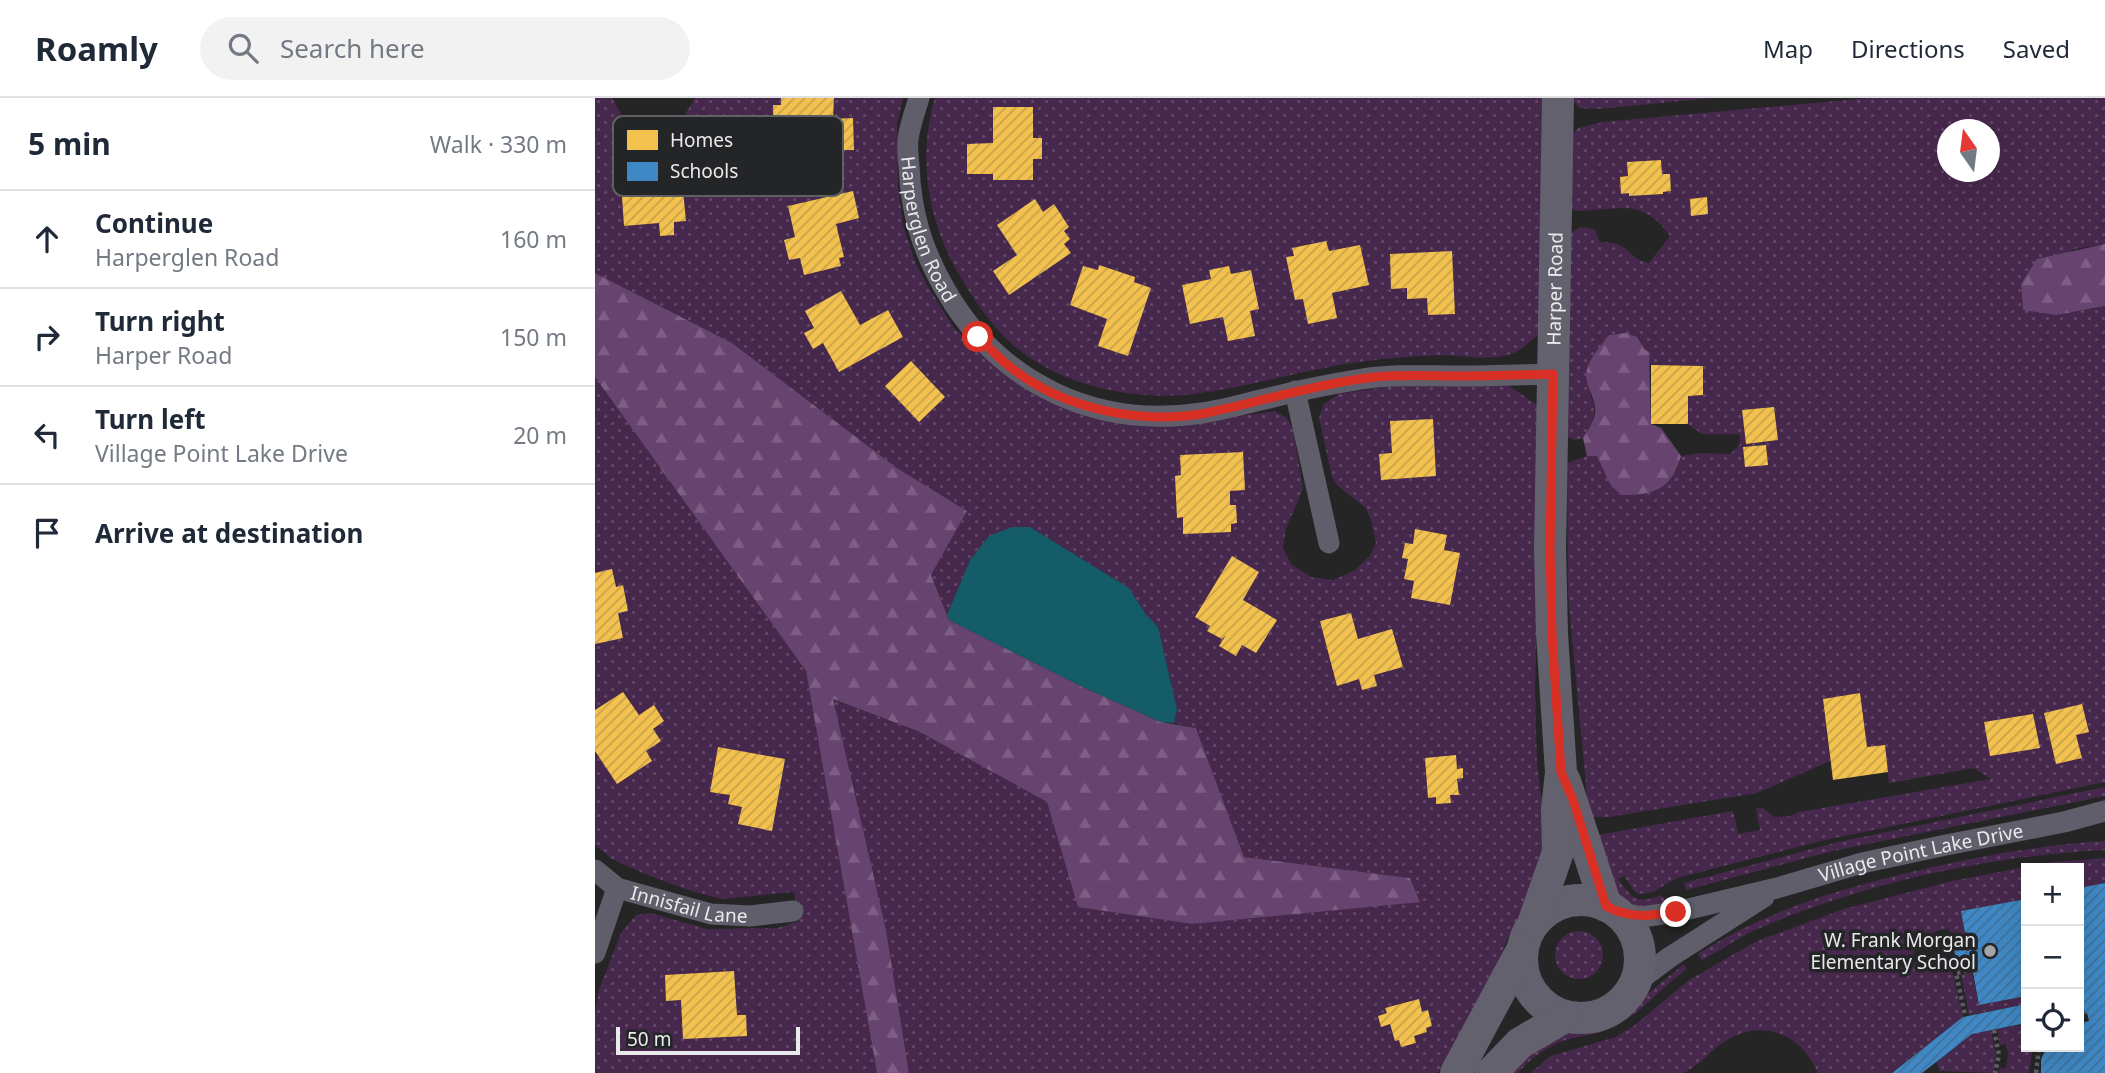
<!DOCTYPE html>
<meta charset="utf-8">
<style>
body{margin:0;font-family:"Noto Sans",sans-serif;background:#f2f2f3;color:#1f2937}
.controls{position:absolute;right:21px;bottom:21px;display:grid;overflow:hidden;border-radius:0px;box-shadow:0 7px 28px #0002}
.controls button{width:63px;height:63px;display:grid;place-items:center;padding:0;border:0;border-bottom:2px solid #e0e1e3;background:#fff;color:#1f2937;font:35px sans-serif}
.compass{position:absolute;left:1342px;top:21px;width:63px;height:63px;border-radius:50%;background:#fff;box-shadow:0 7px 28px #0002;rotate:346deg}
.scale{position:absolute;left:21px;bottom:18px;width:184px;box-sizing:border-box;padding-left:7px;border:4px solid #e9eaeb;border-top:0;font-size:19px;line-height:24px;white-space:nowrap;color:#e9eaeb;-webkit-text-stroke:5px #242527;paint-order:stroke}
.stop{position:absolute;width:21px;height:21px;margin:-16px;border:5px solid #d93025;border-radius:50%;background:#fff}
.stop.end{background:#d93025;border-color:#fff;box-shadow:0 2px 7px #0008}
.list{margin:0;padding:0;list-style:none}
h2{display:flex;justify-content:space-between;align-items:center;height:91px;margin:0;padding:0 28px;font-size:30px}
h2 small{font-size:23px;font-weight:400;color:#747a83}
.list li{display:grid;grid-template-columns:46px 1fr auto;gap:21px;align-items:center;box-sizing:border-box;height:98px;padding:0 28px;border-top:2px solid #e0e1e3}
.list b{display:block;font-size:26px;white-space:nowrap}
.list p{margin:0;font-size:23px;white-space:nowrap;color:#747a83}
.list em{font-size:23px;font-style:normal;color:#747a83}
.icon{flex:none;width:38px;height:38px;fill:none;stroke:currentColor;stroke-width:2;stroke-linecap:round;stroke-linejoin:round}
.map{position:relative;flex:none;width:1510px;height:975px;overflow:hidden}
header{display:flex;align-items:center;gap:42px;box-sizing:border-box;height:98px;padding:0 35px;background:#fff;border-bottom:2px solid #e0e1e3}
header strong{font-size:33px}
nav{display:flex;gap:38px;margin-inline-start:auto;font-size:24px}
.search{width:490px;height:63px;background:#f2f2f3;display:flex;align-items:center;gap:18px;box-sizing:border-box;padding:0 24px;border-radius:38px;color:#747a83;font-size:26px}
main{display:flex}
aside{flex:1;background:#fff}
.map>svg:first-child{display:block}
.grass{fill:url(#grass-dots);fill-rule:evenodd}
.forest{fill:url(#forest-firs)}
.water{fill:#135c68}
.homes{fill:url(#homes-hatch)}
.schools{fill:url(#schools-hatch)}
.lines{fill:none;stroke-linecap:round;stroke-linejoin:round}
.path{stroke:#5e5c64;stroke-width:4.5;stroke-dasharray:3.5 3.5;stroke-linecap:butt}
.street{stroke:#605e6a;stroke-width:21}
.secondary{stroke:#63616d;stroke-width:32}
.route{stroke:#d93025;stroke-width:9}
.poi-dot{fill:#a4a5a6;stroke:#242527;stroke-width:2.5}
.labels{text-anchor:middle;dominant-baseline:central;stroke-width:7;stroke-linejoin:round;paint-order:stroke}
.street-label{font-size:19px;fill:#e9eaeb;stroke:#242527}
.poi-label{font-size:19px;fill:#e9eaeb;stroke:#242527;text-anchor:end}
.key{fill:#242527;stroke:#5f6062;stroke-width:2}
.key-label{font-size:19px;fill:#e9eaeb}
</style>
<header>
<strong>Roamly</strong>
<div class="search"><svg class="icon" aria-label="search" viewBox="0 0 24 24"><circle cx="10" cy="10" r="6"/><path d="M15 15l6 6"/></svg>Search here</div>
<nav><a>Map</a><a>Directions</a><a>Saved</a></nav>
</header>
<main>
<aside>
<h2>5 min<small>Walk · 330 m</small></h2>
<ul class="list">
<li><svg class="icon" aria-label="ahead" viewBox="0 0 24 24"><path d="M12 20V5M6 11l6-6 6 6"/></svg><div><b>Continue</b><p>Harperglen Road</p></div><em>160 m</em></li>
<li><svg class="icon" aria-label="right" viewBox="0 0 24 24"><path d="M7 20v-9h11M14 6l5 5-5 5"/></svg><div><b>Turn right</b><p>Harper Road</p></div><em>150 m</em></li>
<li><svg class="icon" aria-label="left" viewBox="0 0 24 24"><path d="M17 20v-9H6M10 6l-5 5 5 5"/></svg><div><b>Turn left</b><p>Village Point Lake Drive</p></div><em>20 m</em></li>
<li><svg class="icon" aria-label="arrive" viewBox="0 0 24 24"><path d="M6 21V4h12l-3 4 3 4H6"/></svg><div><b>Arrive at destination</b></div></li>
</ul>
</aside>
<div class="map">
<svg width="1510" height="975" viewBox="0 0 1510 975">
<defs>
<pattern id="grass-dots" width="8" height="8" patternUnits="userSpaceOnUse" patternTransform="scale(1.75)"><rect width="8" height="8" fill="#47284d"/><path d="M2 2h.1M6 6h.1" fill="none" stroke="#624767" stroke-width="1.8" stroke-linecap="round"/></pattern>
<pattern id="forest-firs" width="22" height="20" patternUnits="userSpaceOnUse" patternTransform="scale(1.75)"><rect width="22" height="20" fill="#67436f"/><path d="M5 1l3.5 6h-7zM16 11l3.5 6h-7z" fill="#7d5e84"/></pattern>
<pattern id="homes-hatch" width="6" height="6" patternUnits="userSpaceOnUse" patternTransform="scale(1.75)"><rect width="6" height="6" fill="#f2c14e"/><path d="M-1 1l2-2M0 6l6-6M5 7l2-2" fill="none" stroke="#c7a24c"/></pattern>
<pattern id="schools-hatch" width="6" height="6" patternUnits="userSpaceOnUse" patternTransform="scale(1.75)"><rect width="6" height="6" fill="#3f88c5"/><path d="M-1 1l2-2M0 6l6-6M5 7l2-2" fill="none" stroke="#417199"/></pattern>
</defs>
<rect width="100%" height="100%" fill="#252526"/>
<path class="grass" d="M0 0H17L26 16 43 29 65 28 89 18 100 0H308L302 26 303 88 308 127 321 166 332 187 359 230 393 262 436 295 490 315 538 327H583L680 313 692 320 698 331 708 391 691 430 688 451 697 467 716 479 738 482 759 473 775 458 781 445 776 422 771 410 743 388 737 379 724 320 729 306 744 296 820 285 914 288 944 308 946 324 940 589 942 666 950 730 942 791 912 841 900 877 863 951 842 975H314L291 832 237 601 325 634 452 704 484 809 597 826 825 803 815 780 649 759 601 630 579 625 582 611 563 529 550 515 534 490 435 429 394 438 375 462 352 517 336 477 372 413 302 370 137 245 0 175Z
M340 0H954L950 228C942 237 933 247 923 253 901 265 868 257 844 257 820 258 795 260 771 263 713 270 657 289 599 296 537 303 464 288 416 245 394 225 377 199 362 173 333 122 322 58 340 0Z
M976 0H1117L1004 11 984 10Z
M1275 0H1510V146L1479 151 1426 186 1428 212 1498 211 1510 208V684L1230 742 1082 780 1058 794 1044 796 1039 793 1029 778 1023 781C1037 800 1042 807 1066 797L1072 804C1025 830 1011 770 997 738L1138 713 1143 736 1165 732 1161 710H1168L1179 719 1196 718 1204 714 1396 681 1379 670 1294 685 1290 647 1272 649 1265 596 1228 601 1235 663 1162 695 1014 719H994L973 497 972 365 992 358H1002L1010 375 1082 372 1086 358 1105 355 1135 356 1145 346 1144 336H1107L1093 326V298L1108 297V268L1056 267 1042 239 995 296C1004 316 998 322 988 340L980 342 971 338 974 137C983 128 989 128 1000 132L1005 144C1037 144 1030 160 1054 165L1075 138C1044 93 1014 117 974 112L976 37 983 30 1008 24ZM1352 32H1394V74H1352ZM1066 62 1067 76H1075L1076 93 1068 94V96L1034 98V95L1027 96 1025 79 1033 78 1032 64ZM1179 309 1183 342 1151 346 1147 312ZM1171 347 1161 368H1150L1148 349Z
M0 279 211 573 282 975H0V915L4 892 26 835 41 817 55 815 112 831 182 830 204 823 199 794 126 801 90 791 50 776 17 761 0 747Z
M1510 689V698L1238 753 1091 792 1089 785 1243 744Z
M1510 743V752C1391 758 1268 785 1158 833 1141 841 1125 853 1107 862L1103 856C1168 814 1241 792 1316 774 1380 759 1444 747 1510 743Z
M1510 760V785L1484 790V770H1431V801L1366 813 1370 835 1356 837 1353 830C1335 835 1321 839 1318 860L1330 870 1357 873 1368 919 1296 975H1223C1204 932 1164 920 1126 946 1116 953 1098 973 1087 975 1073 975 1057 975 1044 975 1008 975 971 975 935 975L956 958 1021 939 1040 927 1094 882 1162 843 1249 811 1357 783 1458 764Z
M960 857a24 24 0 1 1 48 0a24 24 0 1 1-48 0Z
M1089 866 1091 872C1066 889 1046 916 1018 929 1003 937 987 937 971 942 952 948 936 961 922 975H916L936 953 970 936 1005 930 1022 921Z
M1377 874 1384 907 1431 898V906L1374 917 1366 877Z
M1431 926V949H1438L1434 975H1404L1405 970H1411L1413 956 1411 946 1405 947 1402 931Z
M1396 932 1401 958 1399 975 1345 973 1341 964 1377 936Z"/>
<path class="forest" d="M1510 146V208L1461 217 1428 212 1426 186 1442 161Z
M0 175 137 245 302 370 372 413 336 477 354 522 490 590 566 624 601 630 649 759 815 780 825 804 597 826 483 809 452 704 325 634 238 601 291 832 314 975H282L211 573 0 279Z
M1031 235 1042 239 1049 251 1054 254 1056 326 1066 330 1086 358C1076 392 1059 397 1026 397L1015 386 1002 358H992L988 340C993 331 1002 320 1000 309 999 297 988 284 992 271 996 258 1007 247 1014 237Z"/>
<path class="water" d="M417 429H435L534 490 550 515 563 529 582 611 579 625 566 624 490 590 354 522 352 517 375 462 394 438Z"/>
<path class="homes" d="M186 0H239L238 21 258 20 259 52 187 53V49H179L178 7H186Z
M398 9H438V40H447V61H438V82H398V76H372V46L398 45Z
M1066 62 1067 76H1075L1076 93 1068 94V96L1034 98V95L1026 96 1025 79 1033 78 1032 64Z
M86 72 91 123 79 124V137L65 138 64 125 29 128 26 84 61 82 60 74Z
M258 93 264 120 241 126 249 159 244 160 246 168 209 177 205 160 194 162 189 142 200 139 193 108Z
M1112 99 1113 116 1096 118 1095 101Z
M440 101 448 114 459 106 474 129 469 133 475 141 469 146 476 155 414 197 398 173 422 157 402 127Z
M731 143 734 153 765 147 774 187 737 195 742 220 713 226 708 201 700 202 691 159 699 158 697 150Z
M857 153 860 216 833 217 832 200 812 201V190L796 191 795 156Z
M504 167 540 179 539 184 556 190 533 258 503 248 512 221 475 207 488 168 503 172Z
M634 168 636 176 656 172 664 211 655 213 660 238 633 243 628 219 595 226 587 187 616 181 614 172Z
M246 193 265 227 293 212 308 239 244 274 228 245 218 251 209 235 219 230 210 213Z
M316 263 350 299 324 324 290 288Z
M1056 267 1108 268V297L1093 298V326H1056Z
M1179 309 1183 342 1151 346 1147 312Z
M838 321 841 378 786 382 784 356 797 355 795 323Z
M1171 347 1173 367 1150 369 1148 349Z
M648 354 650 392 635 393V407H641L642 425 636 426V434L588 436V419L582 420 580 378 586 377 585 357Z
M820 431 852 437 849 452 865 455 855 507 816 500 819 483 809 481 813 461 807 460 810 445 818 446Z
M637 458 664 474 648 502 682 522 661 555 647 547 641 558 624 548 631 537 627 541 612 533 615 528 600 519Z
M17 471 21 489 28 487 33 513 23 515 28 540 0 546V475Z
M756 515 763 541 797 531 808 569 779 577 782 588 767 592 764 581 742 588 725 523Z
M28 594 44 617 59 607 69 623 58 631 66 643 51 653 57 663 22 686 0 653V612Z
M1265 595 1272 649 1290 647 1293 674 1238 682 1228 601Z
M1487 606 1494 634 1481 637 1487 660 1461 666 1449 615Z
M1438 616 1445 650 1395 658 1389 624Z
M123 649 190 661 177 733 143 726 147 709 133 706 135 697 115 694Z
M861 657 862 671 868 670V680L862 681 864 697H855L856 705 841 706V699L833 700 830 660Z
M139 873 142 917H151L152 938 88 941 86 902 71 903 70 877Z
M824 901 827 914 833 912 837 928 831 930 832 934 819 938 821 945 806 949 804 942 800 943 795 926 786 929 783 918 792 915 790 910Z"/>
<path class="schools" d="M1510 785V975H1446V962L1451 949H1484V925L1494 923 1492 915 1490 916 1484 887V790Z
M1431 801V898L1384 907 1377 869 1363 872 1356 837 1370 835 1366 813Z
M1431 906V925L1377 936 1327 975H1297L1368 919Z"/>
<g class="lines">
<path class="path" d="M1369 871 1370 873 1361 875 1370 917
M1484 921 1488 920 1485 905
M1399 932 1404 957 1400 975
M1441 975 1444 949"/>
<g class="street">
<path id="s1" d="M324 0C320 13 315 27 313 41 312 50 313 59 314 68 316 115 327 152 351 193 405 286 501 331 607 315 629 312 652 305 674 300 705 292 736 286 767 281 799 276 830 278 863 278 894 278 926 277 958 276"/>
<path d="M700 293 734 445"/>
<path id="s2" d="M0 772 22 790 116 816 155 818 198 813"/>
<path id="s3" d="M1022 814 1047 819 1081 814 1182 790 1267 765 1346 748 1469 724 1510 713"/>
<path d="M0 855 22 790"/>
<path d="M1040 885 1075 859 1169 799"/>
</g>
<g class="secondary">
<path d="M970 683 1011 808"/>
<circle cx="986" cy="861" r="59"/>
<path id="s4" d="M938 826 963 754 962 711 966 674 957 536 955 451 963 0"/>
<path d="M861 975 927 852"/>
<path d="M896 975 925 945 970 919"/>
</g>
</g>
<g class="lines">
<path class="route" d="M383 239C393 248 403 260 414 268 466 311 546 327 611 315 664 304 717 287 772 280 802 276 832 278 862 278 894 278 926 277 958 276L955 451 957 536 966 674 978 702 1011 808C1034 821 1055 818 1081 814"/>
</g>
<circle class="poi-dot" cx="1395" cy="853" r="7"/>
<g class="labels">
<g class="street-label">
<text stroke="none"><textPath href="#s1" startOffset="136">Harperglen Road</textPath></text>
<text stroke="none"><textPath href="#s4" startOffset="640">Harper Road</textPath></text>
<text stroke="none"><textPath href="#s3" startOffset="312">Village Point Lake Drive</textPath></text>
<text stroke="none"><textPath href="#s2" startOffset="103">Innisfail Lane</textPath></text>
</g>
<g class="poi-label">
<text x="1381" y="842">W. Frank Morgan<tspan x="1381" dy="22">Elementary School</tspan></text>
</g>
</g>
<rect x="18" y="18" width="230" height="80" rx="10" class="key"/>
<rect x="32" y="32" width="31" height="20" fill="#f2c14e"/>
<rect x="32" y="64" width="31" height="19" fill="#3f88c5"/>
<g class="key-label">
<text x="75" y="49">Homes</text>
<text x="75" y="80">Schools</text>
</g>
</svg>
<div class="controls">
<button>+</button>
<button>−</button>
<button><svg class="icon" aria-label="locate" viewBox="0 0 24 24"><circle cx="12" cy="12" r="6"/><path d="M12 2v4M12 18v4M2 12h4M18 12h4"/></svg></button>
</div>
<svg class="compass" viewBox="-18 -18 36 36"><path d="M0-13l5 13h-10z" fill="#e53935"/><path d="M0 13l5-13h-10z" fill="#747a83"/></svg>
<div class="scale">50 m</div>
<div class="stop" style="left:383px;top:239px"></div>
<div class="stop end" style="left:1081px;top:814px"></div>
</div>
</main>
